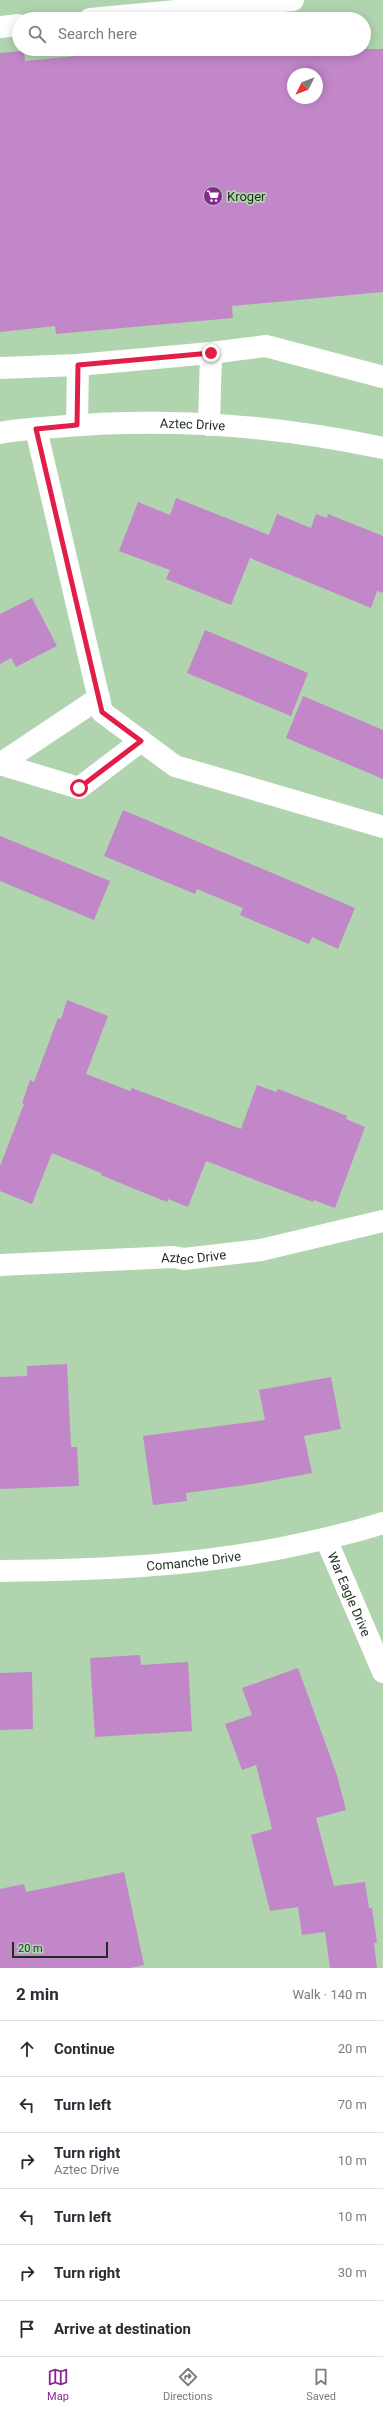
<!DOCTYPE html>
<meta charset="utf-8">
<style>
body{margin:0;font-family:Roboto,sans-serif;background:#f2f2f3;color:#2b2b33}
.compass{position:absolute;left:287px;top:68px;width:36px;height:36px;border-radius:50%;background:#fff;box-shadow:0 2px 10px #0003;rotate:228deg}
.scale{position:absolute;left:12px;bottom:10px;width:96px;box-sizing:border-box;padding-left:4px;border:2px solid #1f2d1f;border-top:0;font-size:11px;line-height:14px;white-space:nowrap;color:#1f2d1f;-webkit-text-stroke:3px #b0d4ad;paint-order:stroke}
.stop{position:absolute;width:12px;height:12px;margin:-9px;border:3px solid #e11d48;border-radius:50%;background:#fff}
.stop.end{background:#e11d48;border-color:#fff;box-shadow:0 1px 4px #0008}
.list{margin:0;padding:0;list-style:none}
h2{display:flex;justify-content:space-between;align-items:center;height:52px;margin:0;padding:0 16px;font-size:17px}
h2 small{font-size:13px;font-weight:400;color:#7c7c81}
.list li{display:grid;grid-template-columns:26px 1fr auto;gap:12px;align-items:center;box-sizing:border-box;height:56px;padding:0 16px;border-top:1px solid #e1e1e2}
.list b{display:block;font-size:15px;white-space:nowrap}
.list p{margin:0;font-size:13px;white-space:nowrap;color:#7c7c81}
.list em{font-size:13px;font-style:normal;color:#7c7c81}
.icon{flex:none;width:22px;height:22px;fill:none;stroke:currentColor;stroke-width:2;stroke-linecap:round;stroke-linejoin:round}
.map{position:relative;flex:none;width:383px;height:1968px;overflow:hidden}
.search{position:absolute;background:#fff;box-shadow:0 2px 10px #0003;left:12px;right:12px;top:12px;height:44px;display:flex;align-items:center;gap:10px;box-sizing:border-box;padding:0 14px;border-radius:22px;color:#7c7c81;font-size:15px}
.sheet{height:388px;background:#fff}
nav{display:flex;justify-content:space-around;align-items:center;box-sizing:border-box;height:56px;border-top:1px solid #e1e1e2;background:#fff;font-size:11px;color:#7c7c81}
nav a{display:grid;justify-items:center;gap:2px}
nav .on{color:#872892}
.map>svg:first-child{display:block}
.building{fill:#c287c9;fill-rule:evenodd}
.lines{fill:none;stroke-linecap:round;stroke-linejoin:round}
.minor{stroke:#fff;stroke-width:22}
.route{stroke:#e11d48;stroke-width:5}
.labels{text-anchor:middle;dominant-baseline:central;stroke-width:3.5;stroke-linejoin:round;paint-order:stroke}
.poi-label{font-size:13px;fill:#1f2d1f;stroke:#b0d4ad;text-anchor:start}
.street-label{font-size:13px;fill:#1f2d1f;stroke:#b0d4ad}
</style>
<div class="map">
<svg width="383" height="1968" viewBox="0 0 383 1968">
<rect width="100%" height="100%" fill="#b0d4ad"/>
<path class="building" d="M149 49H383V292L232 306 233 318 56 334 55 326 0 332V53L24 51 25 61ZM293 74H317V98H293Z
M176 498 269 535 277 514 311 528 316 514 327 518 328 514 383 536V593L377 591 371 608 250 558 231 605 166 579 170 570 119 551 138 502 170 515Z
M32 598 57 646 16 667 11 658 0 664V614Z
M205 630 308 673 291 716 187 673Z
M303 696 383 730V779L286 738Z
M123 810 355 908 338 949 312 937 309 944 240 915 243 908 197 889 195 894 104 856Z
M0 836 110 881 94 920 0 881Z
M67 1000 108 1016 86 1074 130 1091 132 1088 241 1129 257 1085 276 1092 278 1089 327 1108 347 1116 346 1119 365 1127 335 1208 314 1200 313 1202 206 1161 188 1207 168 1199 167 1202 125 1185 101 1175V1173L52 1153 32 1204 0 1191V1166L24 1104 22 1103 30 1080 34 1082 58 1018 61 1019Z
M67 1364 71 1447H77L79 1486 0 1489V1377L27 1376V1366Z
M331 1377 341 1429 304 1436 312 1473 253 1484 186 1493 187 1501 153 1505 143 1436 265 1420 259 1390Z
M140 1655 141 1665 188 1662 192 1731 95 1737 90 1658Z
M298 1668 337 1775 346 1810 316 1818 334 1886 365 1882 369 1908H372L377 1943H374L377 1968H330L325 1932 302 1935 298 1907 270 1911 251 1835 272 1829 256 1765 242 1770 225 1724 252 1715 242 1688Z
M32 1672 33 1729 0 1730V1673Z
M124 1872 144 1965 130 1968H0V1889L24 1884 26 1892Z"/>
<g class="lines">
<g class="minor">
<path d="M90 19 293 0"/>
<path d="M0 27 19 25"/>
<path d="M0 368 78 365 211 353 266 346 383 377"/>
<path d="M77 425 78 365"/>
<path d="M209 425 211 353"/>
<path d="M36 429 102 712 175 766 383 827"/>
<path id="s1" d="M0 433C18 429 36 429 54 427 164 417 275 425 383 448"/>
<path d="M99 698 0 764 79 788 141 741"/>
<path id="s2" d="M0 1265 174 1257 184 1259 261 1250 383 1221"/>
<path id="s3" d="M326 1539 383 1672"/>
<path id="s4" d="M0 1571C101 1570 202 1566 301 1544 328 1538 357 1532 383 1523"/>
</g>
</g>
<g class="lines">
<path class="route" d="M79 788 141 741 102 712 36 429 77 425 78 365 211 353"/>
</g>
<defs>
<symbol id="supermarket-disc" viewBox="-11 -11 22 22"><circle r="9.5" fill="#872892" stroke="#b0d4ad"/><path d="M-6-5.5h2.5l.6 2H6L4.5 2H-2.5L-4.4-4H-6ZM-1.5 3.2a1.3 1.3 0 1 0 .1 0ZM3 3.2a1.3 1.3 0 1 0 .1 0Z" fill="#fff"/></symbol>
</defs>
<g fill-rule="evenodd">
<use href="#supermarket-disc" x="202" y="185" width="22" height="22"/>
</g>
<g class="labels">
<g class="poi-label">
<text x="227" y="196">Kroger</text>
</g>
<g class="street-label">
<text stroke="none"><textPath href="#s1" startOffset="193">Aztec Drive</textPath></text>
<text stroke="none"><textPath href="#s2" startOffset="194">Aztec Drive</textPath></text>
<text stroke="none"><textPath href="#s4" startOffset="194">Comanche Drive</textPath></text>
<text stroke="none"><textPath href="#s3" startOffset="60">War Eagle Drive</textPath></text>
</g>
</g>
</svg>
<svg class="compass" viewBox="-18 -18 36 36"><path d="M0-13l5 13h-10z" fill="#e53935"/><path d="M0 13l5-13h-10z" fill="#7c7c81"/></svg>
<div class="scale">20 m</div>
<div class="stop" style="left:79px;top:788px"></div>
<div class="stop end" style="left:211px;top:353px"></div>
<div class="search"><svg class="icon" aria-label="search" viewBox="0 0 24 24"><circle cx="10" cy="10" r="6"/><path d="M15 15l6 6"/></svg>Search here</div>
</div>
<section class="sheet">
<h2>2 min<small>Walk · 140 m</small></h2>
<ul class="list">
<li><svg class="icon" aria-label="ahead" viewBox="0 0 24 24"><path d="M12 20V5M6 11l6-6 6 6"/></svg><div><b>Continue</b></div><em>20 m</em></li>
<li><svg class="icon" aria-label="left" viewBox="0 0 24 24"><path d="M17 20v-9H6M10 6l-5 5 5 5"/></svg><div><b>Turn left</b></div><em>70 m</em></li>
<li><svg class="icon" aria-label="right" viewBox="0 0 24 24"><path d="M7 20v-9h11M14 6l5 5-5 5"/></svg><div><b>Turn right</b><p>Aztec Drive</p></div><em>10 m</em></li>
<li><svg class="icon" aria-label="left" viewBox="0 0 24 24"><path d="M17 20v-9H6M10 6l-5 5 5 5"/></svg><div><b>Turn left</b></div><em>10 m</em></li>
<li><svg class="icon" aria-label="right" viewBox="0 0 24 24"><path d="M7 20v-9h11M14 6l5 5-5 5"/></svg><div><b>Turn right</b></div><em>30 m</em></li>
<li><svg class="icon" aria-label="arrive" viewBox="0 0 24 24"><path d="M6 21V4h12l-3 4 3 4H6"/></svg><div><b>Arrive at destination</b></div></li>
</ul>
</section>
<nav>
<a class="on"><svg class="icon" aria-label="map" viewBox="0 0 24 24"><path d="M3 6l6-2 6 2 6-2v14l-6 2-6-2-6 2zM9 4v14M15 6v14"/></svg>Map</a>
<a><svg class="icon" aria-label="directions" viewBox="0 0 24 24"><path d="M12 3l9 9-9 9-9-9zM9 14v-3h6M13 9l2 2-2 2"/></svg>Directions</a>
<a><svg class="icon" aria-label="saved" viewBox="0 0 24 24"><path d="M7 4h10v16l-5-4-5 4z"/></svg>Saved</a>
</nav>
